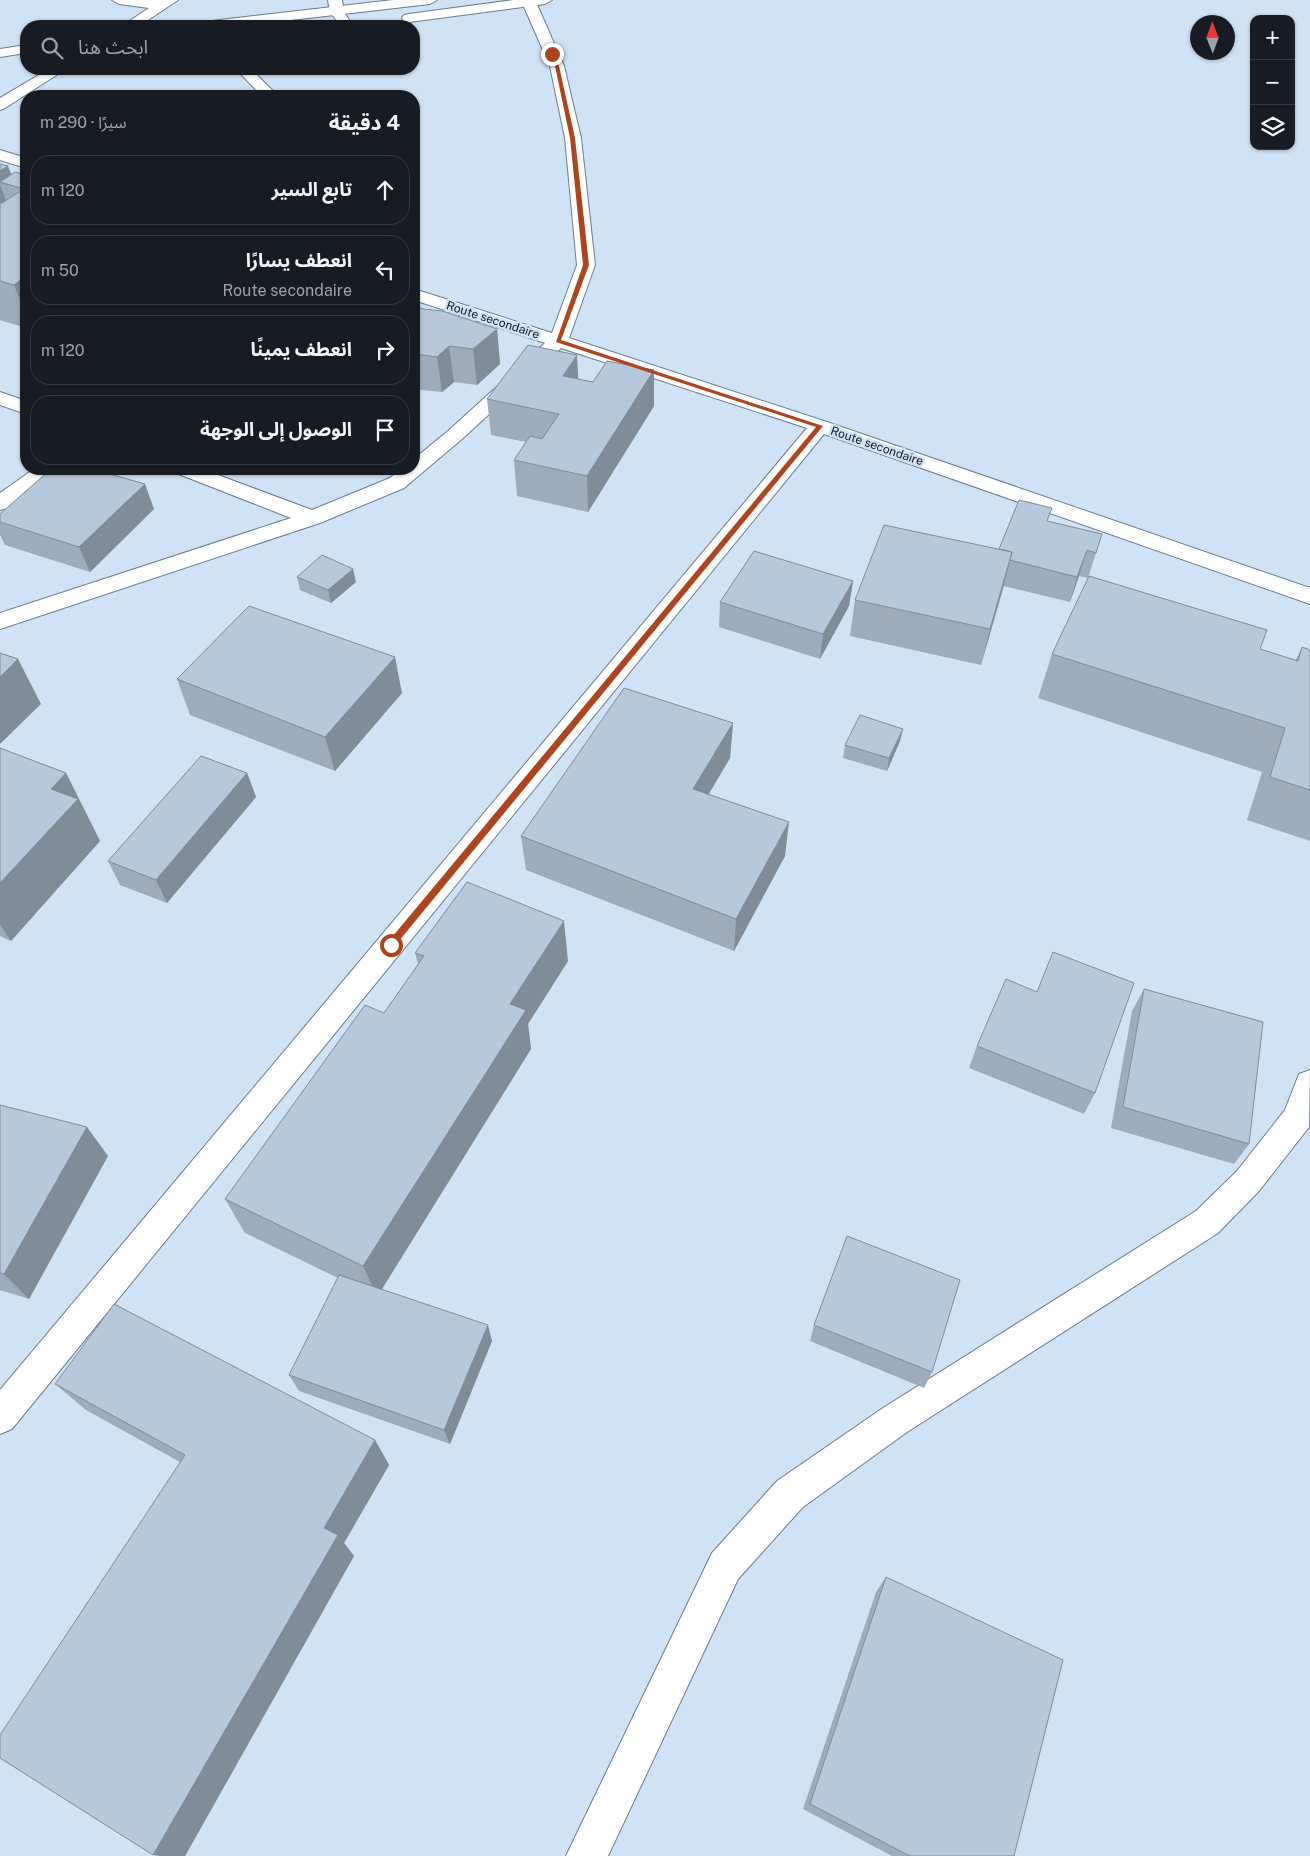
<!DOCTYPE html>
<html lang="ar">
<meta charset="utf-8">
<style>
body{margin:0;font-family:"Public Sans","Noto Sans Arabic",sans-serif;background:#20242c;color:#f1f3f6;direction:rtl}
.controls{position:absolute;right:15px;top:15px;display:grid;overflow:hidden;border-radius:10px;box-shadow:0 1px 4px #0004}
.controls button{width:45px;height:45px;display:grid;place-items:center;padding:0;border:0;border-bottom:1px solid #363941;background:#171b24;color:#f1f3f6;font:25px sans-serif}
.compass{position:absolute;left:1190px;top:15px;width:45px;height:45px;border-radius:50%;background:#171b24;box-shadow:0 1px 4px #0004;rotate:359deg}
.stop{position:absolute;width:15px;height:15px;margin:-11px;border:4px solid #ad4620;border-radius:50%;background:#fff}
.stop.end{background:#ad4620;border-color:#fff;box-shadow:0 1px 5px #0008}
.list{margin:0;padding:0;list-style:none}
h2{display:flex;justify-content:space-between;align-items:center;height:65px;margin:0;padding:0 20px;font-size:21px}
h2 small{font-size:16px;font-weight:400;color:#9ea1a6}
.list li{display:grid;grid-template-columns:32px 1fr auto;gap:15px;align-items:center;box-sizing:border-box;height:70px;margin:0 10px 10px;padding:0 10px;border:1px solid #363941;border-radius:20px}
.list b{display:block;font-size:19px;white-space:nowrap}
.list p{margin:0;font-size:16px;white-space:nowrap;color:#9ea1a6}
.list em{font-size:16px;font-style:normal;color:#9ea1a6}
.icon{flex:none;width:28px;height:28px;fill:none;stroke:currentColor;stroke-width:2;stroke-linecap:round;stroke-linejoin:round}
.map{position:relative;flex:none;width:1310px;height:1856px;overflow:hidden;direction:ltr}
.search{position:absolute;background:#171b24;box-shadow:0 1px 4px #0004;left:20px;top:20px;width:400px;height:55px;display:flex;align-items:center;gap:12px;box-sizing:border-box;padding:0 18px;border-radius:20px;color:#9ea1a6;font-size:19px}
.panel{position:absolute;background:#171b24;box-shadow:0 1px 4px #0004;left:20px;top:90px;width:400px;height:385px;border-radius:20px;direction:rtl}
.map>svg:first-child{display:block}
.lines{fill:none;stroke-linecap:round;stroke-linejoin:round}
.minor-casing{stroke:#6b7d8e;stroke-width:2}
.tertiary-casing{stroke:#6b7d8e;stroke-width:2}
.minor{fill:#fff;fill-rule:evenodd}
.tertiary{fill:#fff;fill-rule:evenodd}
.wall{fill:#9dacbd}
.shaded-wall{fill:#7f8c9a}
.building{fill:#b6c8dc;stroke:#7f8c9a}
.route{fill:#ad4620}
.labels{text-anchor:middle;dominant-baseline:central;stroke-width:5;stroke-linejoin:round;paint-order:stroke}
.far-street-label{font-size:12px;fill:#131a21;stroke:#cfe2f6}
</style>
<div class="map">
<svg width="1310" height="1856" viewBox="0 0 1310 1856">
<rect width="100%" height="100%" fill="#cfe2f6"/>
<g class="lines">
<defs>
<path id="minor" d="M112 0H178L139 26H122L149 8 119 4Z
M328 0H342L344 12 353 26H341L330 12Z
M521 0H535L564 66 581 138 595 265 569 338 827 422 1310 588V604L824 434 12 1429 0 1434V1390L807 428 561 348 462 439 404 488 320 523 0 629V613L291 518 176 473 173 469H202L312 510 390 478 401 469H414V459L448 431 545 343 414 300V289L552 333 577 265 565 138 550 66Z
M49 69H66L5 108 0 110V98Z
M236 69H251L278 96H262Z
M0 150 26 158V168L0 160Z
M0 392 26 401V414L0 405Z
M34 469H57L54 473 8 508 0 510V493Z
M1310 1070 1309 1127 1259 1191 1218 1233 907 1432 803 1507 738 1579 608 1856H566L712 1553 777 1481 883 1408 1196 1211 1237 1171 1285 1110 1299 1074Z"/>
<path id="tertiary" d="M393 0H437L430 4 238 26H196L198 23 203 22Z
M513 0H552L545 4 409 22 404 21 402 18 404 15 409 14Z
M26 45V53L0 57V49Z"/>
</defs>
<use href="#minor" class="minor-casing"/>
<use href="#tertiary" class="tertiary-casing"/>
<use href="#minor" class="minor"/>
<use href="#tertiary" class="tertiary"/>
</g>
<path class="wall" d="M0 164 12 174 26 175V328L0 320Z
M414 306 497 329 500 364 477 385 454 382 442 392 422 390 414 387Z
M654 370V406L588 512 517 496 514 460 526 442 491 435 487 399 579 379 593 382Z
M154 509 90 572 5 545 0 535V514Z
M1048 522 1102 534 1088 578 1079 576 1070 602 1004 586 981 665 850 636 855 600 999 549Z
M297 577 356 582 331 603 300 590Z
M853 581 849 606 820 659 719 627 720 602Z
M1302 647 1310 650V841L1247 820 1262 772 1038 698 1052 654 1260 649 1295 661Z
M177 679 402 693 335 771 190 715Z
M733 723 730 758 709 794 785 856 734 951 526 870 521 836Z
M900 741 887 771 843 758 845 745Z
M0 748 66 773 100 841 11 941 0 936Z
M247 773 256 797 167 903 120 885 108 861Z
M415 953 568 961 528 1024 531 1049 382 1289 492 1341 450 1444 299 1391 289 1375 338 1278 245 1233 225 1199 384 1013 418 964Z
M1144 989 1249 1144 1234 1164 1111 1128 1132 1011Z
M977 1046 1095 1093 1084 1114 969 1068Z
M0 1105 108 1156 29 1299 0 1290Z
M814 1325 932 1372 924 1388 810 1341Z
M55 1384 375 1440 389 1465 344 1543 354 1556 185 1856H160L180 1462 86 1410Z
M886 1577 1014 1856H892L803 1809 876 1592Z"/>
<path class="shaded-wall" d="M8 166 16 187 0 183V171Z
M0 184 12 217 0 225Z
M26 276V315L14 285Z
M497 329 500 364 477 385 473 349Z
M449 346 454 382 442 392 437 357Z
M577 355 579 391 563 376Z
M654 370V406L588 512 587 476Z
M145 484 154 509 90 572 79 547Z
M1087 550 1079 576 1070 602 1077 577Z
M1012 552 1003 588 981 665 990 629Z
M353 569 356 582 331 603 328 590Z
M853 581 849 606 820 659 823 634Z
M395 657 402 693 335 771 325 737Z
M18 659 41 704 0 744V677Z
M733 723 730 758 691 823 693 789Z
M903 729 900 741 887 771 889 758Z
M66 773 100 841 11 941 0 924V883L51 789Z
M247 773 256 797 167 903 156 880Z
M789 822 785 856 734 951 736 919Z
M564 921 568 961 528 1024 531 1049 377 1297 363 1266 510 1004Z
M87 1127 108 1156 29 1299 4 1274Z
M488 1325 492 1341 450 1444 444 1430Z
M375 1440 389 1465 344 1543 354 1556 185 1856H160L153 1855 324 1528Z"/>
<path class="building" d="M0 164 8 166 0 171Z
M15 172 26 175V276L14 285 0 281V203H2L24 189 0 182Z
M414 306 423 309 442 311 497 329 473 349 449 346 437 357 416 354 414 353Z
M528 345 577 355 563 376 593 382 607 361 654 370 587 476 514 460 530 436 542 439 559 414 487 399Z
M51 469H92L145 484 79 547 0 522V514Z
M1019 500 1052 508 1047 521 1102 534 1096 553 1087 550 1077 577 1010 560 1012 552 999 549Z
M884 525 1012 552 990 629 855 600Z
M754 551 853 581 823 634 720 602Z
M322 555 353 569 328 590 297 577Z
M1089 576 1267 630 1260 649 1298 661 1302 647 1310 650V790L1270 777 1285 728 1052 654Z
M249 606 395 657 325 737 177 679Z
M0 653 18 659 0 677Z
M624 688 733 723 693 789 789 822 736 919 521 836Z
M860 715 903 729 889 758 845 745Z
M0 748 66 773 51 789 78 799 0 883Z
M201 756 247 773 156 880 108 861Z
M467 882 564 921 510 1004 526 1010 363 1266 225 1199 365 1005 384 1013 424 956 415 953Z
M1053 952 1134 983 1095 1093 977 1046 1006 979 1037 992Z
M1144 989 1263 1022 1249 1144 1123 1107Z
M0 1105 87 1127 4 1274 0 1273Z
M847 1236 960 1280 932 1372 814 1325Z
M339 1275 488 1325 444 1430 289 1375Z
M114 1304 375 1440 324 1528 338 1535 153 1855 0 1758V1735L185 1455 55 1384Z
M886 1577 1063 1660 1014 1856H910L810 1804Z"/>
<path class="route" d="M553 53 559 66 575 138 589 265 561 340 823 426 394 947H388V942L816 427 556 342 583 265 570 138 555 66 549 54Z"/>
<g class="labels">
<g class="far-street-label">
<text transform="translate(493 320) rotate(18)">Route secondaire</text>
<text transform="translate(877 446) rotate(19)">Route secondaire</text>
</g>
</g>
</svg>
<div class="controls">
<button>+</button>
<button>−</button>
<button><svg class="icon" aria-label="layers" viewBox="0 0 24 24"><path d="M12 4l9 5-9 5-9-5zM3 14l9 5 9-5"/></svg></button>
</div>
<svg class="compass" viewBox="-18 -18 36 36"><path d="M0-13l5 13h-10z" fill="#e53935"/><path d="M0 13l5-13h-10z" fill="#9ea1a6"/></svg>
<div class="stop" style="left:391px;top:945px"></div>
<div class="stop end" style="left:552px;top:54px"></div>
<div class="search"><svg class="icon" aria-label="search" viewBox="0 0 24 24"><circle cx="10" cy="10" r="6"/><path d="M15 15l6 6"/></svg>ابحث هنا</div>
<section class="panel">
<h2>4 دقيقة<small>سيرًا · 290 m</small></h2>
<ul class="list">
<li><svg class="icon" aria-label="ahead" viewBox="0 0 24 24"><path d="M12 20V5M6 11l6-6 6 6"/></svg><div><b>تابع السير</b></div><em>120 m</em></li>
<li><svg class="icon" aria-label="left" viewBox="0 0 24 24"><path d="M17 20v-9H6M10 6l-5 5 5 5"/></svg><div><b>انعطف يسارًا</b><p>Route secondaire</p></div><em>50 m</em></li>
<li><svg class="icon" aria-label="right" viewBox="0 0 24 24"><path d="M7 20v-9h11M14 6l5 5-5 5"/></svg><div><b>انعطف يمينًا</b></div><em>120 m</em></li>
<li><svg class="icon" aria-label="arrive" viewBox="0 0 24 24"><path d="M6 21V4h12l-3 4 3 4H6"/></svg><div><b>الوصول إلى الوجهة</b></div></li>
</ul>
</section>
</div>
